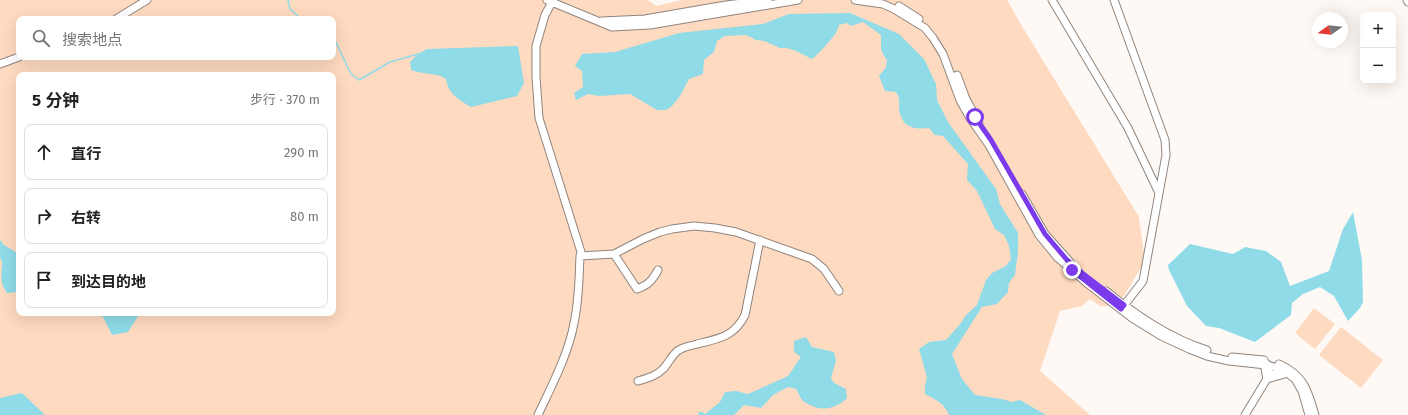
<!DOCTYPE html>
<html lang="zh">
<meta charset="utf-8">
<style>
body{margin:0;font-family:"Fira Sans","Noto Sans SC",sans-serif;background:#f2f2f2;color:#222}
.controls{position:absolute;right:12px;top:12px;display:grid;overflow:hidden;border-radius:8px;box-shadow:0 4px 16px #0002}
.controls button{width:36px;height:36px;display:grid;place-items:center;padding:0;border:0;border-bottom:1px solid #e0e0e0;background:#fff;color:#222;font:20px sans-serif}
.compass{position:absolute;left:1312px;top:12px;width:36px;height:36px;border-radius:50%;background:#fff;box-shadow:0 4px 16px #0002;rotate:255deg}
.stop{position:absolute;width:12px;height:12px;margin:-9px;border:3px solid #7c3aed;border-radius:50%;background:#fff}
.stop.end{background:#7c3aed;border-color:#fff;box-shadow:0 1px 4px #0008}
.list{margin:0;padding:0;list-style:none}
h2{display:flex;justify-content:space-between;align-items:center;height:52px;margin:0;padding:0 16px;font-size:17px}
h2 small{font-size:13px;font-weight:400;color:#767676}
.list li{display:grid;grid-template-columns:26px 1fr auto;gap:12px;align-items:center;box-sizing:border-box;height:56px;margin:0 8px 8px;padding:0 8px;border:1px solid #e0e0e0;border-radius:8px}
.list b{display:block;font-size:15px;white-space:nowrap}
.list em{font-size:13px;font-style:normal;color:#767676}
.icon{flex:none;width:22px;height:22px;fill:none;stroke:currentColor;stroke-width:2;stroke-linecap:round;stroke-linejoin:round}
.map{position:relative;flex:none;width:1408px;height:415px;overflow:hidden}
.search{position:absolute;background:#fff;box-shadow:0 4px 16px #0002;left:16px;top:16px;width:320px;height:44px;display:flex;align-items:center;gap:10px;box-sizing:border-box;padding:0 14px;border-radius:8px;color:#767676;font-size:15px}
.panel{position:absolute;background:#fff;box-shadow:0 4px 16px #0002;left:16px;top:72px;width:320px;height:244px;border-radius:8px}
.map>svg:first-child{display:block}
.green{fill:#fedac0;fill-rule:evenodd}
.water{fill:#8fdbe8}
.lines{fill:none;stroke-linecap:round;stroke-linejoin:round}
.stream{stroke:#8fdbe8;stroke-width:1.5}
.street-casing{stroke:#8f847d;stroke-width:9}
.secondary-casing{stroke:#8f847d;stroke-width:12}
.street{stroke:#fff;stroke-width:7}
.secondary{stroke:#fff;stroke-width:10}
.route{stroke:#7c3aed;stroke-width:5}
</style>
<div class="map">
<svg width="1408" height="415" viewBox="0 0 1408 415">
<rect width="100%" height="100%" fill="#fef9f5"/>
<path class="green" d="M0 0H648L656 6 682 0H1007L1023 28 1139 217 1145 261 1124 296 1108 306H1100L1090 299 1082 306 1060 311 1040 371 1090 415H0ZM19 19H333V57H19ZM19 75H333V313H19Z
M1314 308 1335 324 1315 349 1295 333Z
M1341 327 1383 360 1361 388 1319 355Z"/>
<path class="water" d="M850 13 899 34 924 59 936 84 937 100 948 122 996 189 1000 204 1018 233V252L1015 275 1009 283 1008 292 997 304 982 307 952 354 962 379 975 395 1002 399 1012 402 1020 400 1046 415H949C945 404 935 399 925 394V386L927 377 919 349 929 342 946 340 961 323 966 315 977 305 986 280 992 273 1006 266 1011 259 1009 246 1004 235 995 229 977 191 967 180 968 164 943 136 935 135 929 128C912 130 901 126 899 108 899 101 900 98 896 92L885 91 879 76 886 67 887 61 881 50V35L863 22 851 26 847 23 839 25C838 28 837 32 835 34 832 39 816 57 812 59L796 51 787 48H780L764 41 756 40 746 35 725 36 717 41 714 52 704 60 703 74 689 79 680 96 671 107 666 110H657L630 94 599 96 588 94 576 100 574 93 583 87 582 71 575 66 582 54 615 52 679 33 763 24 789 14Z
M518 46 524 83 517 96 471 107C459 100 448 94 446 79 436 72 423 75 411 70L410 62 418 54 427 49Z
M1353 212 1362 260 1363 302 1360 308 1348 321 1334 296 1320 287 1303 294 1292 303 1291 315 1255 342 1219 328 1206 326 1187 306 1169 270 1168 265 1190 244 1233 254 1245 247 1266 251 1281 262 1290 286 1329 271 1343 229Z
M0 240 4 245 19 254 18 292 7 293C0 283 1 279 2 266 3 263 1 260 0 257 0 252 0 246 0 240Z
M101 313H140L128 332 112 335Z
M806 337 812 347 834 352 836 361 831 378 834 383 846 389 847 398C834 411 817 412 802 400 800 397 798 392 796 389L788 387 773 395 761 408 744 405 734 415H698L700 411 705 414 720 402 725 392 736 391 748 394 788 376 801 357 794 352V341Z
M22 393 45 415H0V398Z"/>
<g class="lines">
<path class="stream" d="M288 0 290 9 301 19
M333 36 351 74 359 80 390 62 418 54"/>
<defs>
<path id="street" d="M547 0 612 27 650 25 798 0
M855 0 883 4 894 9 925 28 933 38 943 54 960 100 970 118 989 145 1039 235 1057 257 1088 284 1132 318 1161 336 1189 349 1207 356 1229 361 1266 365 1282 369 1295 379 1302 391 1309 415
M1052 0 1128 128 1159 193
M1114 0 1165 140 1166 155 1143 281 1122 308
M1407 0 1408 2
M899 6 919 19
M116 19 147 0
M602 21 645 19 726 5 768 0
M0 64 19 57
M957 75 966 99 979 123
M1022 194 1045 234 1070 262
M614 254 637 289C648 285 652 281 658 270
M580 256 614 254 643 239 660 232 672 229 694 226 715 228 736 232 812 259 824 269 839 291
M1106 291C1136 315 1169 338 1207 350
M1232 357 1264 360
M1279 364C1304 375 1308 391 1315 415
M638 381C648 378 656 376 663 369 669 363 672 354 679 350 685 346 691 346 697 344 719 339 735 336 745 315L760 240
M538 415C551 387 569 353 574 323 579 301 579 278 580 256L581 252 539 118 536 77V46L545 15 552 2
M1245 415 1268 377"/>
<path id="secondary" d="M1266 365 1268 377 1286 372"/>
</defs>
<use href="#street" class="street-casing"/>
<use href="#secondary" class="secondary-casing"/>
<use href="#street" class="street"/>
<use href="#secondary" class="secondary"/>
</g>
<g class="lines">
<path class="route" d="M975 117 991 140 1045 234 1067 260 1082 273 1124 305 1121 309 1072 270"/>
</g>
</svg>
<div class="controls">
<button>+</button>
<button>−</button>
</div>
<svg class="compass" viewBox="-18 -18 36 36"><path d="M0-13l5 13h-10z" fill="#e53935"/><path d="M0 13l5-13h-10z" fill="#767676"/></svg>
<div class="stop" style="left:975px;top:117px"></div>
<div class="stop end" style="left:1072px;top:270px"></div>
<div class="search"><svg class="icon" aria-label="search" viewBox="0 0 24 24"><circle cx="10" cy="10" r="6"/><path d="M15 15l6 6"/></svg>搜索地点</div>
<section class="panel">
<h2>5 分钟<small>步行 · 370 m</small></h2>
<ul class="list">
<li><svg class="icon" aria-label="ahead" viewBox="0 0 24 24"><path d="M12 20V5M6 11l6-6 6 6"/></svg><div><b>直行</b></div><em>290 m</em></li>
<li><svg class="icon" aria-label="right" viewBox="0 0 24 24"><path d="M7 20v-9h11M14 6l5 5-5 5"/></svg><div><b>右转</b></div><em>80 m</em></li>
<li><svg class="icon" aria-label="arrive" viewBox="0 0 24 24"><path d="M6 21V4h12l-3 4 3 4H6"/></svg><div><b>到达目的地</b></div></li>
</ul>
</section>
</div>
